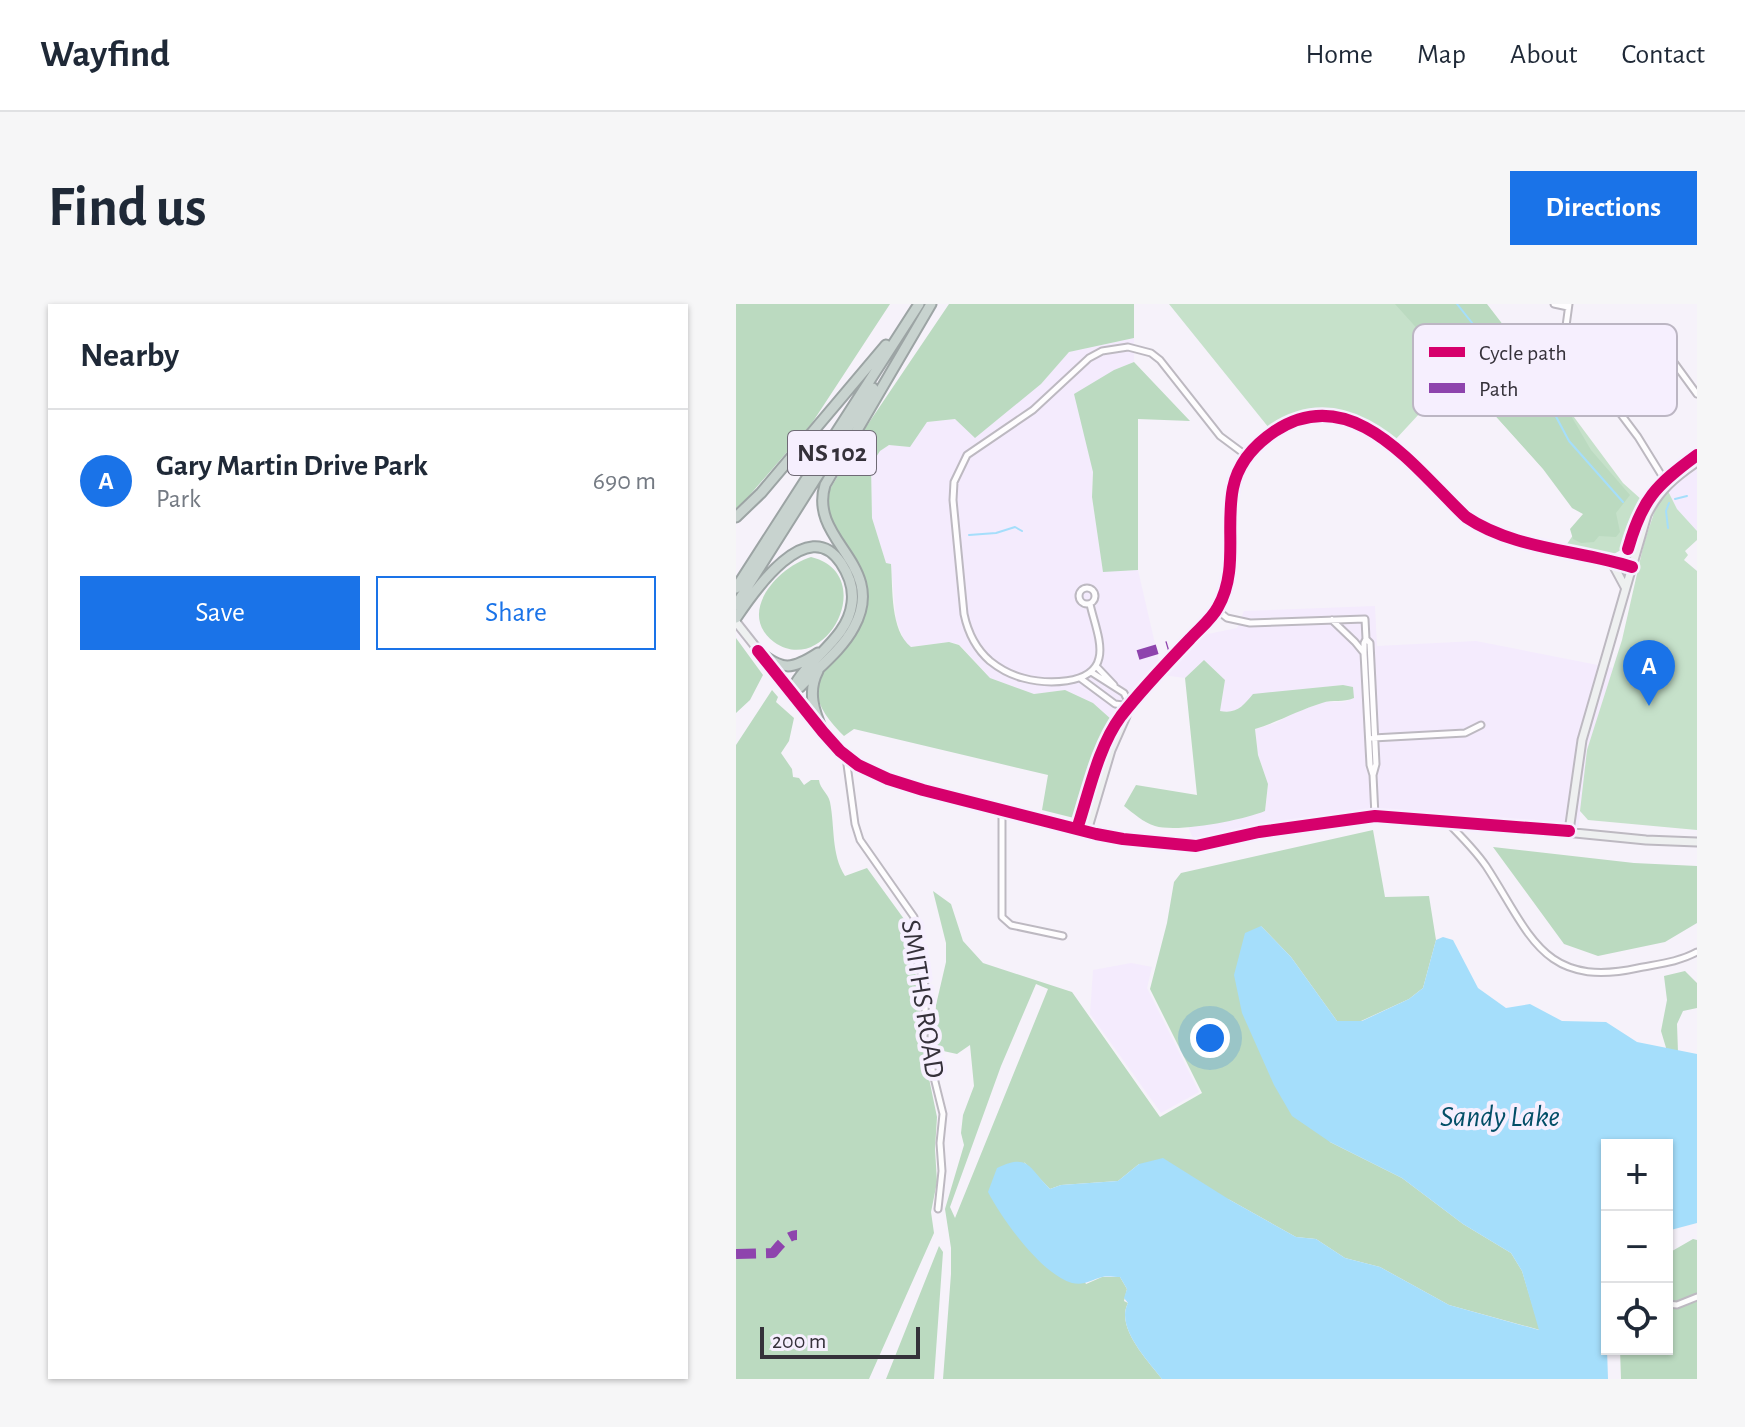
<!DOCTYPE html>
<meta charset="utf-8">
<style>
body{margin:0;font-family:"Alegreya Sans",sans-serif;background:#f6f6f7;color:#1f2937}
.controls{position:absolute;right:24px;bottom:24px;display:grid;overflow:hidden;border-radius:0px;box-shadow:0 2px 6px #0004}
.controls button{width:72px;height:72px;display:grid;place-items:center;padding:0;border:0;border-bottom:2px solid #e0e1e3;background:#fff;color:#1f2937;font:40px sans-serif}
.scale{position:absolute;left:24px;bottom:20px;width:160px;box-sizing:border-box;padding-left:8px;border:4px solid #35313a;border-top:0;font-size:22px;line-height:28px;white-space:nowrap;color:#35313a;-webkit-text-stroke:6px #f6effe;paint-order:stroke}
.you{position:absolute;left:474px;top:734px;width:28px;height:28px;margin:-20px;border:6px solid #fff;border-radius:50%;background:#1a73e8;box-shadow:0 0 0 12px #1a73e833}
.badge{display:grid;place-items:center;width:52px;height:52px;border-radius:50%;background:#1a73e8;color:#fff;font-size:26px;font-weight:700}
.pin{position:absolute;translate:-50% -66px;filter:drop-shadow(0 2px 4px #0008)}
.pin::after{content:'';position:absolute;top:42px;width:28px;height:24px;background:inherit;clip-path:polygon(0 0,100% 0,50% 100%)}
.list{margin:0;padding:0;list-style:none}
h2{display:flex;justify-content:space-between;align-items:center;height:104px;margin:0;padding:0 32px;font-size:34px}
h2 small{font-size:26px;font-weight:400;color:#747a83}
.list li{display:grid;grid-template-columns:52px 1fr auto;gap:24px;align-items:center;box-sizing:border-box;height:144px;padding:0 32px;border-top:2px solid #e0e1e3}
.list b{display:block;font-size:30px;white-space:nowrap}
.list p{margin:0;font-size:26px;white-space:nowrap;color:#747a83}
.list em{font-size:26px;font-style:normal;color:#747a83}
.actions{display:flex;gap:16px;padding:24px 32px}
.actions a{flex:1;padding:18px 0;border:2px solid #1a73e8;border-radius:0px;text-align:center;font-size:28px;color:#1a73e8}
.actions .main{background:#1a73e8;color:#fff}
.icon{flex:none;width:44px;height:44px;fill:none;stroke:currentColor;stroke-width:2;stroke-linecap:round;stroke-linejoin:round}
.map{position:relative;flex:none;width:961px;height:1075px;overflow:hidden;border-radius:0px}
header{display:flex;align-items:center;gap:48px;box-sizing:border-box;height:112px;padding:0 40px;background:#fff;border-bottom:2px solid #e0e1e3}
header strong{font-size:38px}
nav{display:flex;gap:44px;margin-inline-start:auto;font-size:28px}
.intro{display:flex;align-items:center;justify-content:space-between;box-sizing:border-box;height:192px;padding:0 48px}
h1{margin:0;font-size:56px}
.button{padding:20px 36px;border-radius:0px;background:#1a73e8;color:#fff;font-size:28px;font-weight:700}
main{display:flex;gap:48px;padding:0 48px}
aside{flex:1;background:#fff;border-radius:0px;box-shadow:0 2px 6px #0004}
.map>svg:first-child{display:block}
.built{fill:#f4ebfd}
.green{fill:#c6e1ca}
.forest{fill:#bbdac0;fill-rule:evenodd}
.water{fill:#a5defb}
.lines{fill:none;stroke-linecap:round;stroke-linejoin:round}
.stream{stroke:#a5defb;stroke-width:2}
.street-casing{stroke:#bdb9c1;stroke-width:9}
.secondary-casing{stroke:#bdb9c1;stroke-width:11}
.highway-casing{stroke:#9ca4a4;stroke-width:13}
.street{stroke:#fefdfe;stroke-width:5}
.secondary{stroke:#eef0f0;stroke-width:7}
.highway{stroke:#c8d3cf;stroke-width:9}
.quiet{stroke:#8e44ad;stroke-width:10;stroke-dasharray:20 10;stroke-linecap:butt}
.cycleway-casing{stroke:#f6effe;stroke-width:17}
.cycleway{stroke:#d6006c;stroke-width:12}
.labels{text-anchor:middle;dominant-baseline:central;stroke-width:8;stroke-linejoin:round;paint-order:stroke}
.shield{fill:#f6effe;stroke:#6f6a75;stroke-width:2}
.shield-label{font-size:26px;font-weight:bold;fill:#35313a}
.street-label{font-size:28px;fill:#35313a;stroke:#f6effe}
.water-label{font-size:30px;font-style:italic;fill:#034e67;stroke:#f6effe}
.key{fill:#f6effe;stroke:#bcb6c3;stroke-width:2}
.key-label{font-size:22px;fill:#35313a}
</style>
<header>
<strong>Wayfind</strong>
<nav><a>Home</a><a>Map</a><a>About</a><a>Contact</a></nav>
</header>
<div class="intro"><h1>Find us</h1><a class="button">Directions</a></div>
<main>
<aside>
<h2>Nearby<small></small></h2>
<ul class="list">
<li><span class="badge">A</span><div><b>Gary Martin Drive Park</b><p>Park</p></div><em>690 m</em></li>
</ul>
<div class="actions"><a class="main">Save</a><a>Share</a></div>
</aside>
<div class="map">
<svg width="961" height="1075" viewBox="0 0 961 1075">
<rect width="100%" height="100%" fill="#f6f2fa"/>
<path class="built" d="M398 34V58L378 66 353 145 357 168 356 193 367 267 402 266 426 370 467 331 501 324 508 307 639 302 641 342 740 337 877 364 851 446 842 528 625 513 460 542 452 522 529 507 532 480 522 451 519 425 540 419 556 410 587 398H608L618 394 607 381 573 385 492 408 483 407 489 376 468 356 449 374 426 371 376 416 357 399 329 386 298 390 254 374 223 340 213 338 174 343 168 337 160 315 155 260 150 259 136 214 135 161 144 147 153 141 174 143 191 118 219 115 305 80 333 48Z
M961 165V227L941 205 932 187Z
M395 659 416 663 411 684 463 788 425 809 354 710 357 666Z"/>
<path class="green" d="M433 0H745L832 105 887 179 907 197 892 242 876 251 831 240 850 212 721 69 659 136C620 104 577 99 533 124Z
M932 187 941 205 961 227V236L949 247 952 251 948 256 961 267V526L852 516 844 507 851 446 886 336 908 239 921 200Z"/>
<path class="forest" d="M0 0H154L76 119 0 207Z
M213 0H398V34L333 48 305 80 239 134 219 115 191 118 174 143 153 141 144 147 135 161 136 214 150 259 155 260C157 285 154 326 175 343L213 338 223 341 254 374 298 390 329 386 357 399 376 416 359 459 342 515 306 506 312 471 118 425 108 432C44 369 114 362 129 309 139 274 114 247 97 220 94 215 90 210 90 204 88 185 104 177 105 160Z
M659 0H751L771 26 806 62 855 146 894 191 880 209 884 228 880 233 863 232 858 238 845 239 837 235 834 225 847 210 836 204 807 165Z
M398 58 454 117 402 115V266L367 268 356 193 357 168 338 90 378 66Z
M75 253C144 270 90 375 38 338 0 309 42 263 75 253Z
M0 334 27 371 14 396 0 409Z
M468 356 489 376 484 407C501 410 507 402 517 390L607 381 617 383 618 394C607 399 597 395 586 399 563 406 542 418 519 425L522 451 532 480 529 507C507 516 442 529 419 522 408 519 397 509 388 502L400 481 461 491 449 374Z
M36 386 42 393 40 398 58 414 53 437 45 449 56 465 57 473 63 474 68 481 75 476H83C84 485 92 489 94 498 99 523 95 550 109 572L131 564 168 615 172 658 183 676 185 736 201 813 199 845 201 878 195 908 198 929 133 1075H0V441Z
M637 526 649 593 693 592 700 636 687 684 673 695 625 717H601L555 653 525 622 594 838 666 874 727 920 775 949 786 967 804 1026 713 1001 644 963 609 954 580 935 560 933 494 896 403 860 382 877 325 881 314 885 288 858 350 980 366 973H384L391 985 388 997 392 999C379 1023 412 1057 426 1075H207L215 970V944L209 905 228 841 225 829 227 811 238 782 234 741 221 750 198 745 200 701 210 658V639L197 587 215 600 227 637 247 659 336 688 424 813 466 789 414 685 431 619 438 578 445 569ZM300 680 312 685 219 914 214 903 265 762Z
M757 543 898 559 961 562V619L929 638 862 652 828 640Z
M949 667 961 679V704L947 707 941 720 942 748 931 747 925 727 931 696 928 672Z
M957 935 961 936V1075H885L884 1045H931V950Z
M203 942 207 948 198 1075H150Z"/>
<path class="water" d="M525 622 555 653 601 717H626L673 695 687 684 700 636 707 633 717 636 742 684 770 704 794 700 826 717 870 718 901 738 961 750V919L931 927V841H871L870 1014 872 1075H426C412 1057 379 1023 392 999L388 994 391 985 384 973C379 973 371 972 366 973 355 976 348 982 336 979 305 970 266 915 252 888L261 864C293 849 292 863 314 885L325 881 382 877 403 860 427 854 494 896 560 933 580 935 609 954 644 963 713 1001 803 1026 786 967 775 949 727 920 666 874 594 838 556 812 538 781 506 709 498 671 509 629Z"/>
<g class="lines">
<path class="stream" d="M721 0 752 39 771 48 808 90 833 137 887 198
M939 195 951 192
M932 224 930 207 933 199
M233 231 260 229 279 223 286 227"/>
<defs>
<path id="street" d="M818 0 832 3
M833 0 830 22 836 45 902 133 931 180
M918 26 926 42 961 90
M343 292a8 8 0 1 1 16 0a8 8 0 1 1-16 0Z
M354 300C357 315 367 339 363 354 357 382 309 380 287 374 275 371 264 365 254 357 239 344 232 329 228 310L217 196 218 178 231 151 297 106 353 54 366 47 392 43 415 49 424 56 484 132 511 152
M481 306 491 314 514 319 629 315 630 335 634 339 640 460 637 471 639 512
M596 316 619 338 628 349
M630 335 628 339V349L634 461 637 471
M360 362 378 381
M355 368 388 389 394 401
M344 374 379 400 394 402
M637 434 729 429 745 421
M110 453 119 520 124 536 178 613 181 657 190 684 188 733 207 810 204 839 206 867 202 905
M266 506V613L275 621 327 632
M709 516C723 530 739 546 750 562 794 629 806 685 902 664 922 660 943 658 961 648
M931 1000 941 1001 961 993"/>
<path id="secondary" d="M875 257 889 283
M0 318 87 428 104 447 122 461 152 475 187 486 360 530 387 535 460 542 523 528 639 512 708 516 910 536 961 538
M341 525C353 489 362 443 385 412 406 385 430 360 454 335 463 325 476 315 482 303 503 266 489 224 497 184 502 159 518 141 539 127 617 76 679 165 730 213 777 245 842 246 896 263
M351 527 375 446 390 412
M833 527 846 436 911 211C923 186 939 173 961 158"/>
<path id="highway" d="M0 213 25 189 150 41
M0 284 183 0
M0 301 137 84
M0 314C18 287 72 209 105 259 113 271 118 285 116 299 112 335 72 354 57 384
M22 347C46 367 56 366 82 349
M82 367C71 388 78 407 87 428
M56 387 64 383C82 364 106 346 118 323 152 260 72 237 89 181L195 0"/>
</defs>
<use href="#street" class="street-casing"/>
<use href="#secondary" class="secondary-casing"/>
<use href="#highway" class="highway-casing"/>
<use href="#street" class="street"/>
<use href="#secondary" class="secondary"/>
<use href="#highway" class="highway"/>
<path class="quiet" d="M402 351 432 342
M0 950 37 949C43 942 51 931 61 931"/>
<defs>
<path id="cycleway" d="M892 245C906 195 920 181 961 151
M22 347 87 428 104 447 122 461 152 475 187 486 360 530 387 535 460 542 523 528 639 512 833 527
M341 525C353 489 362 443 385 412 406 385 430 360 454 335 463 325 476 315 482 303 503 266 489 224 497 184 502 159 518 141 539 127 617 76 679 165 730 213 777 245 842 246 896 263"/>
</defs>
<use href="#cycleway" class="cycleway-casing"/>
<use href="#cycleway" class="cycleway"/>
</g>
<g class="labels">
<rect class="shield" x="52" y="127" width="88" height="44" rx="6"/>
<g class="shield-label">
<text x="96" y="149">NS 102</text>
</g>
<g class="street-label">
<text transform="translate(186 695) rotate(81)">SMITHS ROAD</text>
</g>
<g class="water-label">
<text x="764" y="813">Sandy Lake</text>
</g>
</g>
<rect x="677" y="20" width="264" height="92" rx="12" class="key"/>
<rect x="693" y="43" width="36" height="10" fill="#d6006c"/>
<rect x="693" y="79" width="36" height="10" fill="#8e44ad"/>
<g class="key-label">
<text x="743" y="56">Cycle path</text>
<text x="743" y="92">Path</text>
</g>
</svg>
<div class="controls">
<button>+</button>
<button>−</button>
<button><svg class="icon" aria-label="locate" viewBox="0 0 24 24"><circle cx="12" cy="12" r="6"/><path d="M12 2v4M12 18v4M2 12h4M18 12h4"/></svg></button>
</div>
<div class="scale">200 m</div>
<div class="you"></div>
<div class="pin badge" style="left:913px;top:402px">A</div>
</div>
</main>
